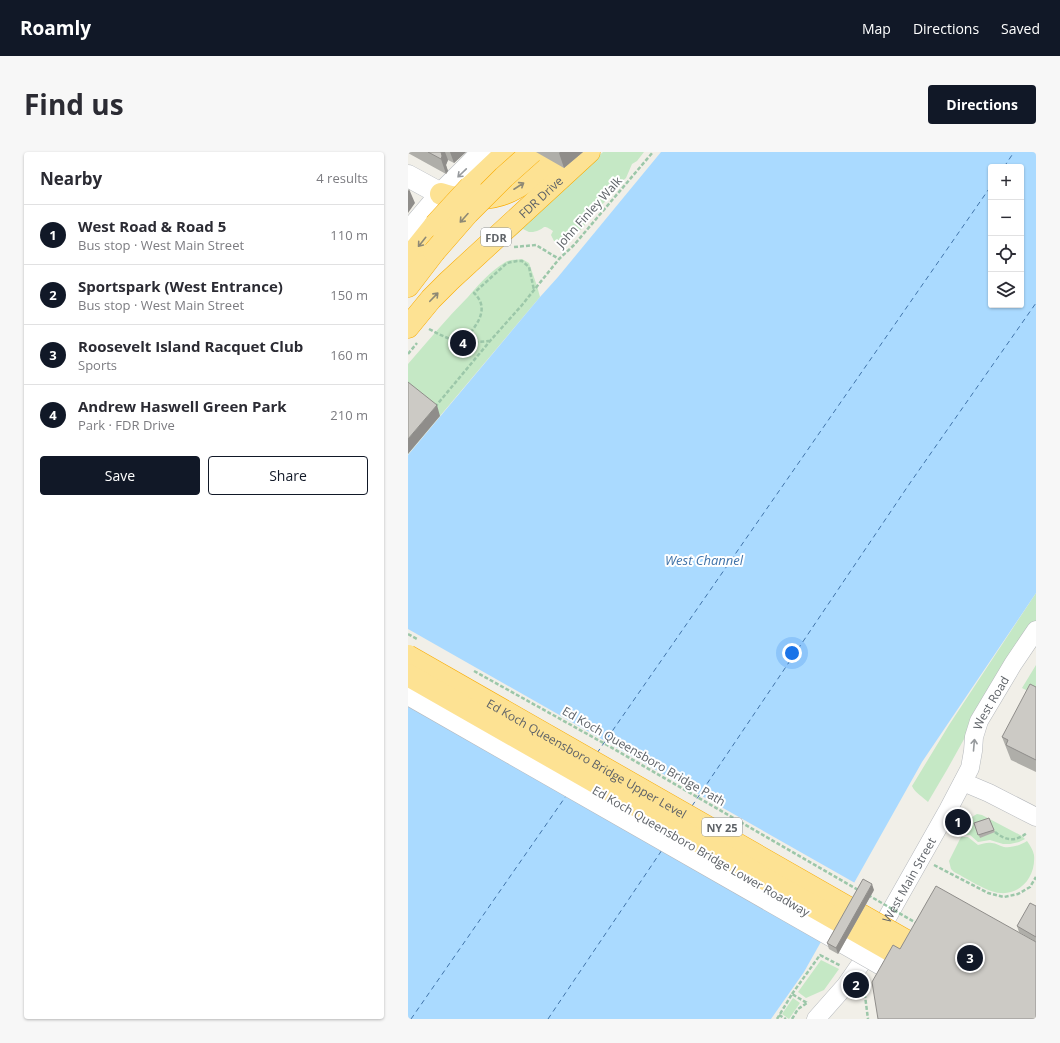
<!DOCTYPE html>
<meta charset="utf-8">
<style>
body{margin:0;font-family:"Open Sans",sans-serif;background:#f7f7f7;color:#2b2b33}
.controls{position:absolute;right:12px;top:12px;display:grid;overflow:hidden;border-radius:4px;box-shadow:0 1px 3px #0004}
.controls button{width:36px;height:36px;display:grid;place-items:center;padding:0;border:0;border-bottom:1px solid #e1e1e2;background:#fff;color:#2b2b33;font:20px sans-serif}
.you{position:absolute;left:384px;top:501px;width:14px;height:14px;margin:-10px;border:3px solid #fff;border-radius:50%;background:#1a73e8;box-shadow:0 0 0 6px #1a73e833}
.badge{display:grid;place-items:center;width:26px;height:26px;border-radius:50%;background:#111827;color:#fff;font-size:13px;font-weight:700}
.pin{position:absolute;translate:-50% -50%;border:2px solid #fff;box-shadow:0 1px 4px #0006}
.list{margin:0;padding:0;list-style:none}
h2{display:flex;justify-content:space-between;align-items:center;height:52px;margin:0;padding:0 16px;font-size:17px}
h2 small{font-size:13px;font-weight:400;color:#7c7c81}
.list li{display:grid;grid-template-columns:26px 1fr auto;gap:12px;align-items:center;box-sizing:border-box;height:60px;padding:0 16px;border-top:1px solid #e1e1e2}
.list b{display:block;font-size:15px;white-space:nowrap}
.list p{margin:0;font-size:13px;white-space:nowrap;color:#7c7c81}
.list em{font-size:13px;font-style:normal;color:#7c7c81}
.actions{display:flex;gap:8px;padding:12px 16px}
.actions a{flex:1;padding:9px 0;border:1px solid #111827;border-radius:4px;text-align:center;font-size:14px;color:#111827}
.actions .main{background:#111827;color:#fff}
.icon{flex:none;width:22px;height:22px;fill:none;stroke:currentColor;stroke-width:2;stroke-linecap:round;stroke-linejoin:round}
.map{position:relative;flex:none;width:628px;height:867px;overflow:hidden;border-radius:4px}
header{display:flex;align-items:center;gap:24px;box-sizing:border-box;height:56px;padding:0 20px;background:#111827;color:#fff}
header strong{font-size:19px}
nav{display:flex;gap:22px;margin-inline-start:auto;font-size:14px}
.intro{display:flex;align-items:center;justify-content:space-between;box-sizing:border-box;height:96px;padding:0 24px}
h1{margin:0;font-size:28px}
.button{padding:10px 18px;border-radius:4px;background:#111827;color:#fff;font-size:14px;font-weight:700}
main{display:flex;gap:24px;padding:0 24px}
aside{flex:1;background:#fff;border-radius:4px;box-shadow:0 1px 3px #0004}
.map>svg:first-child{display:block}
.green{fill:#c5e8c5}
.water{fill:#aadaff;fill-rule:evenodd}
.pier{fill:#f1efe8}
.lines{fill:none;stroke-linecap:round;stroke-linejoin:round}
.ferry{stroke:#4174aa;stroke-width:1;stroke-dasharray:5 4;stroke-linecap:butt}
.street-casing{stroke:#b5b8bc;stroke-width:19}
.secondary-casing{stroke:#b6babf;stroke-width:23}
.highway-casing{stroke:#f9ab00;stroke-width:23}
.path{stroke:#9cc7a9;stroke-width:2.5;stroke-dasharray:4 2;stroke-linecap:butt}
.street{stroke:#fff;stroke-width:18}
.secondary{stroke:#fff;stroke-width:22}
.highway{stroke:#fde293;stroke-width:22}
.street-bridge-casing{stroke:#b5b8bc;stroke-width:19;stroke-linecap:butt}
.highway-bridge-casing{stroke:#f9ab00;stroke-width:23;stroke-linecap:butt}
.path-bridge{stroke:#9cc7a9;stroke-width:2.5;stroke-dasharray:4 2;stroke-linecap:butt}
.street-bridge{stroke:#fff;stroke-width:18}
.highway-bridge{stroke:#fde293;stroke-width:22}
.wall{fill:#afaea9}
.shaded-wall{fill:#8f8d8a}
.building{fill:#cccac5;stroke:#8f8d8a}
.oneway{stroke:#979a9d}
.oneway2{stroke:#8e8975}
.labels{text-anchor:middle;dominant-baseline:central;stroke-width:4;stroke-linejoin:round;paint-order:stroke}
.shield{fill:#fff;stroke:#8f9295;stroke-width:1}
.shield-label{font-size:11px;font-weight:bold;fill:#5f6368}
.street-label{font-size:12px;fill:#5f6368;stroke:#fff}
.water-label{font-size:13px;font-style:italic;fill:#4174aa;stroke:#fff}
</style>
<header>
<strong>Roamly</strong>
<nav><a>Map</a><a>Directions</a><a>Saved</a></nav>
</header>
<div class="intro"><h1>Find us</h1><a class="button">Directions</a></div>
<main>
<aside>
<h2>Nearby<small>4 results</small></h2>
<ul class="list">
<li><span class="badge">1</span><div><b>West Road &amp; Road 5</b><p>Bus stop · West Main Street</p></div><em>110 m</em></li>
<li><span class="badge">2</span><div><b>Sportspark (West Entrance)</b><p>Bus stop · West Main Street</p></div><em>150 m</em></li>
<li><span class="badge">3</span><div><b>Roosevelt Island Racquet Club</b><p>Sports</p></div><em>160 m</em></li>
<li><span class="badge">4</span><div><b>Andrew Haswell Green Park</b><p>Park · FDR Drive</p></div><em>210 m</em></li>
</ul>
<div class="actions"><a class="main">Save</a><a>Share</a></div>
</aside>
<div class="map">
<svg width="628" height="867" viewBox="0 0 628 867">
<rect width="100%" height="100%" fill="#f1efe8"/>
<path class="green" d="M195 0H236L229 9 224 12 218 26 211 32 203 44 182 64 175 76 160 87 152 90 146 89 143 83 145 79C134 72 138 76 129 79 126 80 124 80 121 80L115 77 107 84 102 87V84Z
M114 107 121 111 129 134 132 145 0 302V212C20 189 39 166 60 145 70 133 83 119 96 111 101 107 108 108 114 107Z
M628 441V469L590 526 540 616 520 650C515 645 507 641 504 634L541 573Z
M628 513V543L614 536Z
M569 662 574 663 614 684 617 687 611 690 602 692H595L582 688 570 690 562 683H554C558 676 561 665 569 662Z
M553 685H560L570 693C575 692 579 690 584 691 588 691 592 694 596 695 604 696 613 693 619 689 622 693 625 698 626 703 628 724 613 743 592 741 579 740 558 726 546 720L543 717 541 709Z
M413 808 431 817 416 838 398 846 390 840Z
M385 846 392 851 381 867 374 862Z"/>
<path class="water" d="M253 0H628V441L514 610 396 820 363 867H0V303L132 145 150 125ZM583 15H613V153H583Z"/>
<path class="pier" d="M0 477 447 731 452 722H453L411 797 416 788 0 551Z"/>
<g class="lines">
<path class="ferry" d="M596 15 606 0
M189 601 583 34
M284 654 502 331 628 151
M3 867 158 644
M140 867 254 698"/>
<defs>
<g id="street">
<path d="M555 630 581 641 628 665"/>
<path id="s1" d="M408 867 438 833 454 810 540 658 562 616 565 599 566 585 571 569 605 512 628 478"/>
</g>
<path id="secondary" d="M0 24 33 42
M0 81 33 42 75 0"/>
<g id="highway">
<path d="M62 35 99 0"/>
<path d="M33 42C54 50 87 48 106 37 120 30 132 18 144 9"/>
<path d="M0 107 27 73"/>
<path d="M0 134 26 100"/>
<path id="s2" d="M0 175 23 147 41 129 181 0"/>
</g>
</defs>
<use href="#street" class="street-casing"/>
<use href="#secondary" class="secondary-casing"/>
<use href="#highway" class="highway-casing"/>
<path class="path" d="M106 95 128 93 151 107
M21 177C45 190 54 192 81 189
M55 190C66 176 84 158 66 141L99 111 109 109H114L121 115 126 138
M0 202 9 191
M27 255 82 189 114 153 151 107 166 93 245 0
M587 680C598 689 607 690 619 681
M526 713 580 741 596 745 610 742 622 735 628 725
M456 836 460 867
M384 842 412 803 433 814
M371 863 378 867
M369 867 384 842 399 851 400 850
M384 867 390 857 399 851"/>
<use href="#street" class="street"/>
<use href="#secondary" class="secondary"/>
<use href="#highway" class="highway"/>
<defs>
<path id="street-bridge" d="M0 544 494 826"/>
<g id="highway-bridge">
<path d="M27 73 62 35"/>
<path d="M26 100 60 61 96 25 124 0"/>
<path id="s3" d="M0 504 523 803"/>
<path d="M0 523 508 813"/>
</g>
</defs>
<use href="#street-bridge" class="street-bridge-casing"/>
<use href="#highway-bridge" class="highway-bridge-casing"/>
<path class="path-bridge" d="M0 482 9 487
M66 519 199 593 452 739
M460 743 510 772"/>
<use href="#street-bridge" class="street-bridge"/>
<use href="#highway-bridge" class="highway-bridge"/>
</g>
<path class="wall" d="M0 0H58L46 11 40 8 38 13 40 19 38 22 0 1Z
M128 0H175L156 16Z
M628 535V620L603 608 594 585Z
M581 666 587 680 572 686 566 671Z
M466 738 430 802 421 797 419 791Z
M628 754V790L611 780 609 774Z"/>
<path class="shaded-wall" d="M33 0H37L40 8 38 13 40 19 38 22 33 7Z
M42 0H58L46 11Z
M152 0H175L156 16 151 1Z
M1 37 7 51 0 61V39Z
M29 253 32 264 0 302V287Z
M464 732 466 738 430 802 428 796Z"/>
<path class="building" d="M20 0H33L34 4 33 7Z
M0 230 29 253 0 287Z
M622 532 628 535V608L598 593 600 588 594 585Z
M581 666 586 678 570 683 566 671Z
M455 727 464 732 428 796 419 791Z
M528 734 628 790V867H470L464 830 485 793 492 797Z
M622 751 628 754V785L609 774Z"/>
<defs><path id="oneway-shaft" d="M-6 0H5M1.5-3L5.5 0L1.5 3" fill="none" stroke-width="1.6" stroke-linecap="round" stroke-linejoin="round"/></defs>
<g class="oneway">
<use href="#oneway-shaft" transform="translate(54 21) rotate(136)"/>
<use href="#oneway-shaft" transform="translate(566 593) rotate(-85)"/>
</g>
<g class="oneway2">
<use href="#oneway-shaft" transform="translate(111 34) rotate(-33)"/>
<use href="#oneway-shaft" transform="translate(56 66) rotate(132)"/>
<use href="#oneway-shaft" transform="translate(14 90) rotate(129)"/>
<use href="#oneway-shaft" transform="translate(26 145) rotate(-46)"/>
</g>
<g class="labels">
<g class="shield">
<rect x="73" y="76" width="30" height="18" rx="3"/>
<rect x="294" y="666" width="40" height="18" rx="3"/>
</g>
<g class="shield-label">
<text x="88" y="85">FDR</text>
<text x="314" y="675">NY 25</text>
</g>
<g class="street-label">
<text stroke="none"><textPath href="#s2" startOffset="186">FDR Drive</textPath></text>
<text transform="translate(181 60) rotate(-48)">John Finley Walk</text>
<text stroke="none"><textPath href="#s1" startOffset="365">West Road</textPath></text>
<text transform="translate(236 604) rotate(30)">Ed Koch Queensboro Bridge Path</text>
<text stroke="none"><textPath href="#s3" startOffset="206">Ed Koch Queensboro Bridge Upper Level</textPath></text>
<text transform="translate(293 699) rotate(30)">Ed Koch Queensboro Bridge Lower Roadway</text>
<text stroke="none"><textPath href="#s1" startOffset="168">West Main Street</textPath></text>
</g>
<g class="water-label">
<text x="296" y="408">West Channel</text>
</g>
</g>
</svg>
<div class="controls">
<button>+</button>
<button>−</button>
<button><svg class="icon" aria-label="locate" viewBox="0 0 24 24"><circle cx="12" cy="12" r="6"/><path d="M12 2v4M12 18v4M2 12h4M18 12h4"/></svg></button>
<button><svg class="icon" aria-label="layers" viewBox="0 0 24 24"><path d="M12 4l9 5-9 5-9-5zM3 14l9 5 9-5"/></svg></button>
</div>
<div class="you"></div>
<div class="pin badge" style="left:550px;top:670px">1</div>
<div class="pin badge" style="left:448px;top:833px">2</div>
<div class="pin badge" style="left:562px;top:806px">3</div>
<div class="pin badge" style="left:55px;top:191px">4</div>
</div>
</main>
